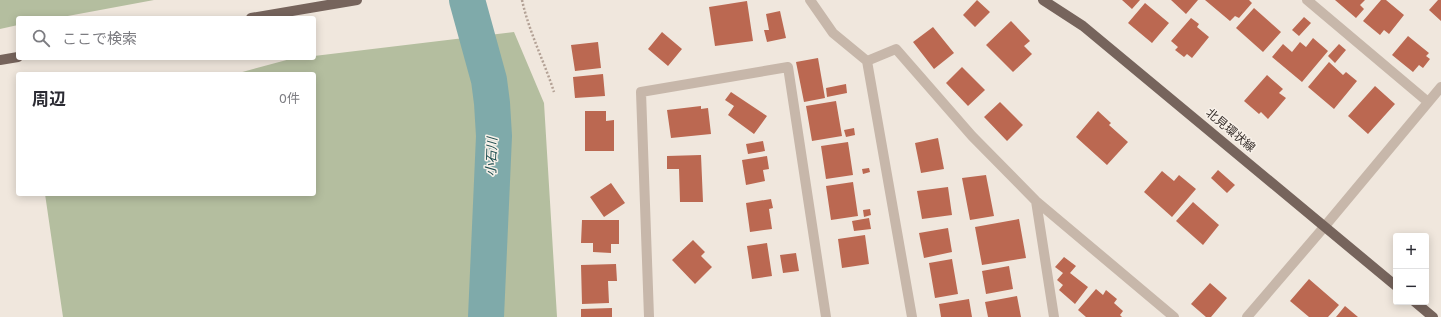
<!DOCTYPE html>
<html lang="ja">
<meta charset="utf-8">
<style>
body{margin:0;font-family:Overpass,"Noto Sans JP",sans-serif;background:#f2f2f3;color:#2b2b33}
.controls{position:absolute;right:12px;bottom:12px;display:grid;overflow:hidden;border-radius:4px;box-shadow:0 2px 10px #0003}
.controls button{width:36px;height:36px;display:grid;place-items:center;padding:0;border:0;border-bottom:1px solid #e1e1e2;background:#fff;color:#2b2b33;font:20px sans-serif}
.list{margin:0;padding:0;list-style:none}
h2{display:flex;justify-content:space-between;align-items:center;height:52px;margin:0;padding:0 16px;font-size:17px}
h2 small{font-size:13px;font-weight:400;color:#7c7c81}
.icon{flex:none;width:22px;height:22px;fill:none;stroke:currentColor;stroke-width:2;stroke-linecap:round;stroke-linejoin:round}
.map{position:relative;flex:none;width:1441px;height:317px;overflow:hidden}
.search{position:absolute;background:#fff;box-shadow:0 2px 10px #0003;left:16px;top:16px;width:300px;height:44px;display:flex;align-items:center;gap:10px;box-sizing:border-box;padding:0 14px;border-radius:4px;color:#7c7c81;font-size:15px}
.panel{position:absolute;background:#fff;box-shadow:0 2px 10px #0003;left:16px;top:72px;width:300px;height:124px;border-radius:4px}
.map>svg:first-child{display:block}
.green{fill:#b4be9f}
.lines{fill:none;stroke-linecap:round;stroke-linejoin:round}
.river{stroke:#7faaaa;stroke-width:36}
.building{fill:#bb6851}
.path{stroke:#b3a195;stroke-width:2.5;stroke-dasharray:2 2;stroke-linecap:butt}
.minor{stroke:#c7b7aa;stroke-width:10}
.major{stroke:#76645c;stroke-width:10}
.labels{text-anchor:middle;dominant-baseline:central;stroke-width:3;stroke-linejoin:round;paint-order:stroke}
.street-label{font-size:12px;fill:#352d29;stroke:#f8f1e9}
.water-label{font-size:13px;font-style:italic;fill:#225153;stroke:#f8f1e9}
</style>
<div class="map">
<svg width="1441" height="317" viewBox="0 0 1441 317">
<rect width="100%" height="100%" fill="#f0e7dd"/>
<path class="green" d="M0 0H154L57 18H18V25L0 29Z
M514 32 544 103 557 317H63L45 194H314V74H235L294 58H314V56Z"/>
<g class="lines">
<path class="river" d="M467 0 489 80 492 103 494 136 486 317"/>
</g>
<path class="building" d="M977 0 990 12 975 27 963 15Z
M1122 0H1140L1132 9Z
M1171 0H1198L1186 14Z
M1205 0H1249L1252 3 1239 18 1235 16 1230 21Z
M1335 0H1365L1360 5 1364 9 1356 18Z
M1381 0H1386L1404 15 1389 34 1384 30 1380 35 1363 21Z
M1438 0H1441V21L1429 10Z
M747 1 753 41 715 46 709 7Z
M1145 3 1169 23 1152 43 1128 23Z
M1254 8 1281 32 1263 52 1236 28Z
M780 11 786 38 767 42 764 30H769L766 14Z
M1304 17 1311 23 1299 36 1292 30Z
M1191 18 1199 24 1197 27 1209 37 1192 58 1187 54 1184 57 1175 50 1178 47 1171 41Z
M1011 21 1030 41 1024 46 1032 54 1013 72 986 45Z
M933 27 954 53 934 69 913 42Z
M662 32 682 49 668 66 648 49Z
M1408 36 1429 53 1426 56 1430 59 1423 68 1419 65 1413 72 1392 55Z
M1313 38 1328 51 1302 82 1272 57 1283 44 1292 52 1300 42 1306 47Z
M598 42 601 68 575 71 571 45Z
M1339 44 1346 50 1335 63 1328 56Z
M818 58 825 98 804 102 796 62Z
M1329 62 1343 75 1346 72 1357 81 1334 109 1308 87Z
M962 67 985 90 968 106 946 83Z
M603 74 605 96 575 98 573 77Z
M1267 75 1283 89 1279 93 1286 98 1268 119 1261 112 1259 114 1244 101Z
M846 84 847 93 827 97 826 88Z
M1375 86 1395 104 1368 134 1348 116Z
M731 92 767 116 754 134 728 115 734 106 725 100Z
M836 101 842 136 812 141 806 106Z
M1000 102 1023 125 1007 141 984 117Z
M701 106V109L708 108 711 134 671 138 667 110Z
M585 111H606V121L614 120V151H585Z
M1098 111 1111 123 1109 125 1128 142 1107 165 1076 137Z
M854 128 855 135 846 137 844 130Z
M938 138 944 169 921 173 915 143Z
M763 141 765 151 748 154 746 144Z
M848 142 853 175 826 179 821 146Z
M701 155 703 202H680L679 169H667V156Z
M767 156 769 169 763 170 765 181 746 185 742 160Z
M869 168 870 172 863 174 862 169Z
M1218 170 1235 185 1227 193 1211 178Z
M1162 171 1174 181 1179 175 1196 189 1172 217 1144 192Z
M986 175 994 216 970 220 962 178Z
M853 182 858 216 831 220 826 186Z
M611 183 625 203 604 217 590 197Z
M948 187 952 215 922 219 917 191Z
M771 199 773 208 769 209 772 229 750 232 746 203Z
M1193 202 1219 225 1203 245 1176 221Z
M870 209 871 215 864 217 863 210Z
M869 218 871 229 854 231 852 221Z
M1019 219 1026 258 982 265 975 227Z
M582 220H619V244H611V253L593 252V243H581Z
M948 228 952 252 924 258 919 233Z
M865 235 869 264 842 268 838 239Z
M693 240 705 252 701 256 712 267 695 284 672 260Z
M767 243 772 276 752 279 747 246Z
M796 253 799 271 783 273 780 255Z
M1064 257 1076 266 1070 273 1088 287 1075 304 1059 290 1063 285 1057 280 1063 273 1055 267Z
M952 259 958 294 935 298 929 263Z
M616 264 617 281H608L609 303 582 304 581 265Z
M1009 266 1013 289 986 294 982 271Z
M1309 279 1339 305 1328 317H1309L1290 301Z
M1210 283 1227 298 1211 317H1206L1191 304Z
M1096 289 1103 295 1106 290 1117 299 1114 303 1123 311 1120 315 1122 317H1086L1078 310Z
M1017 296 1021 317H988L985 302Z
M969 299 972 317H941L939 304Z
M1345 306 1358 317H1336Z
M612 308V317H581V309Z"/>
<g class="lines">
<path class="path" d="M522 0C529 32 544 61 554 92"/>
<path class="minor" d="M810 0 833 33 867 61 912 317
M1307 0 1428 102
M867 61 896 49 972 136 1036 201 1174 317
M1036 201 1054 317
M649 317 641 92 788 67 826 317
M1247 317 1325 226 1441 87"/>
<path class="major" d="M1043 0 1083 26 1396 286
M251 18 357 0
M0 60 18 57
M1415 302 1433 317"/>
</g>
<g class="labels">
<g class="street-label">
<text transform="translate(1230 131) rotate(40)">北見環状線</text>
</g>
<g class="water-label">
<text transform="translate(493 157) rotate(-88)">小石川</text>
</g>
</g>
</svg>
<div class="controls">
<button>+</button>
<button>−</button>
</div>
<div class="search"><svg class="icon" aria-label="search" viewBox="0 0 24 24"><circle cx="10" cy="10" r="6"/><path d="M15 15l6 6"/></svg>ここで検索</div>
<section class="panel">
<h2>周辺<small>0件</small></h2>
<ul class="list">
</ul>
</section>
</div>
